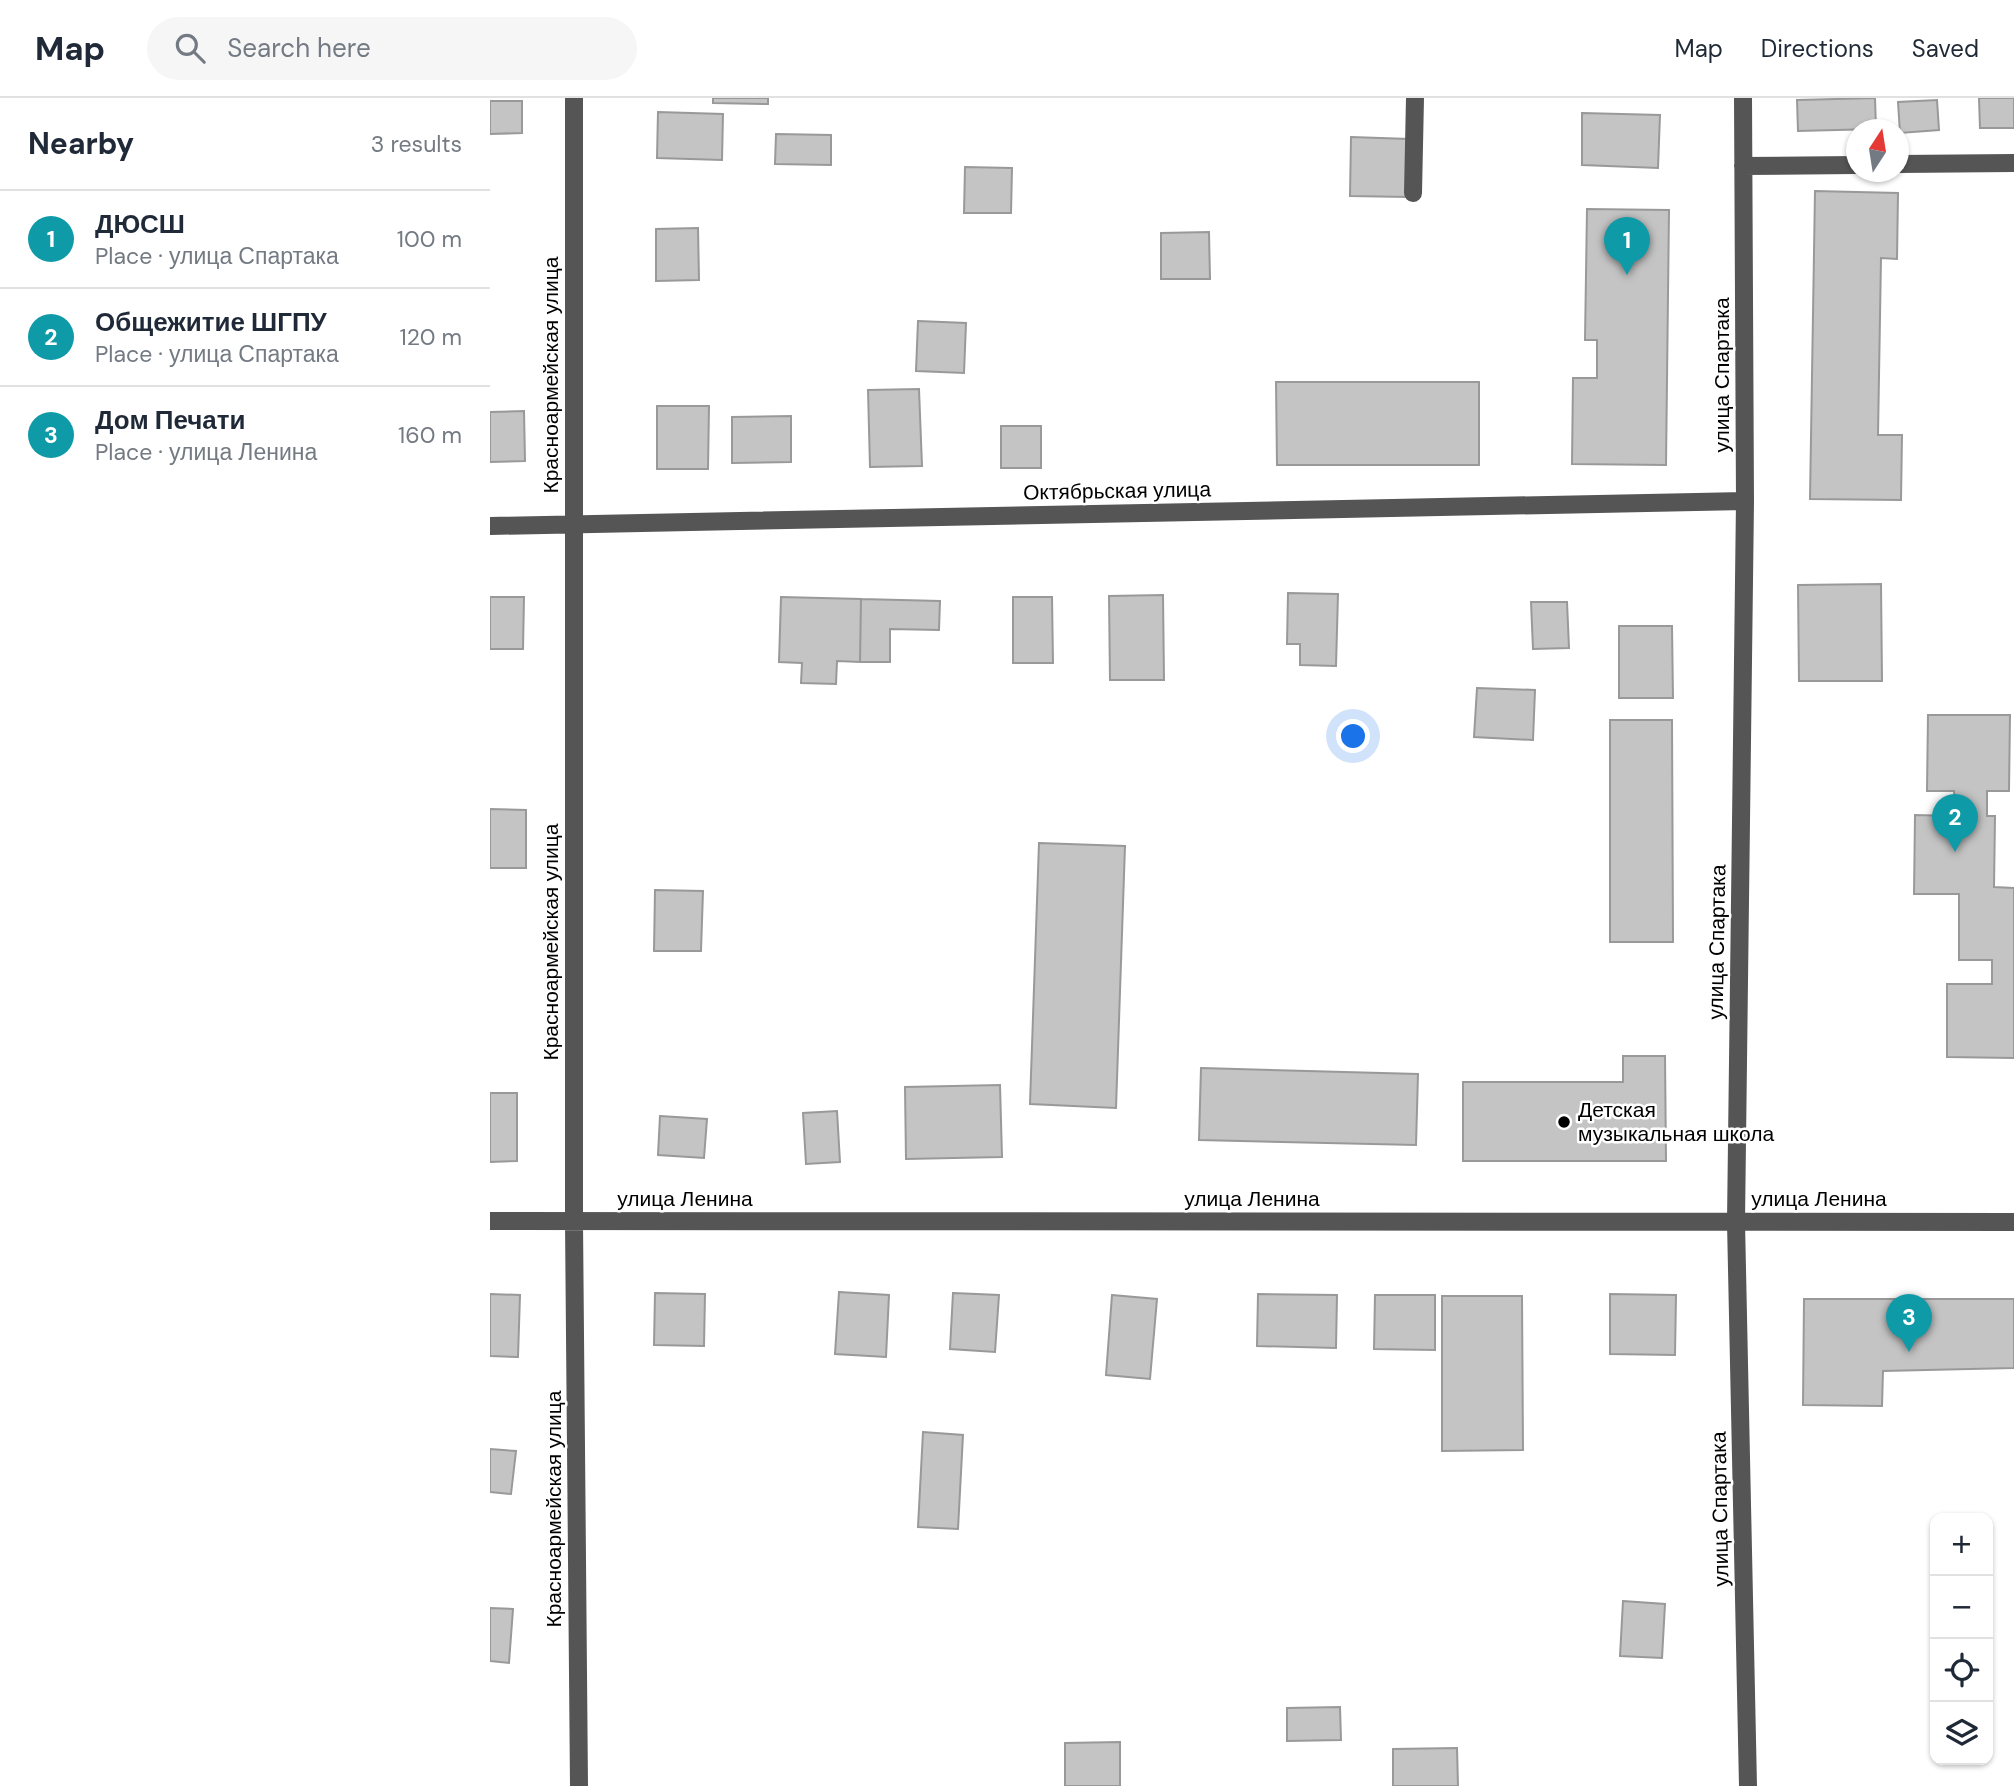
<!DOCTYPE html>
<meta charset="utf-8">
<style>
body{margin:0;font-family:"DM Sans",sans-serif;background:#f6f6f7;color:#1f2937}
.controls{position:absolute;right:21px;bottom:21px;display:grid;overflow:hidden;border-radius:14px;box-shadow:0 2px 5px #0004}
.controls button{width:63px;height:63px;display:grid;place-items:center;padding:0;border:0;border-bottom:2px solid #e0e1e3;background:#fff;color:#1f2937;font:35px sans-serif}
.compass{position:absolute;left:1356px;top:21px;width:63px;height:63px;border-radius:50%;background:#fff;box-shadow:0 2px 5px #0004;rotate:12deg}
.you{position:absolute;left:864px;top:639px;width:24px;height:24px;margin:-18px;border:5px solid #fff;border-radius:50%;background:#1a73e8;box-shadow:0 0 0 10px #1a73e833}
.badge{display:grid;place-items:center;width:46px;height:46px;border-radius:50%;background:#000;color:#fff;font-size:23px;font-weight:700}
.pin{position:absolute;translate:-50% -58px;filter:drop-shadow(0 2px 4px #0008)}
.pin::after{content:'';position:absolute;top:37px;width:24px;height:21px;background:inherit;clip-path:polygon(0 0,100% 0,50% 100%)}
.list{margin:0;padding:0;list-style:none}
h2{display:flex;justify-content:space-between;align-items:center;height:91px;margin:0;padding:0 28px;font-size:30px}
h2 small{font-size:23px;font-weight:400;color:#747a83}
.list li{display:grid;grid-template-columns:46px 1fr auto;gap:21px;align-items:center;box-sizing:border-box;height:98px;padding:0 28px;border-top:2px solid #e0e1e3}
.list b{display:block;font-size:26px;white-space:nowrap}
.list p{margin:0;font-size:23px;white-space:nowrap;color:#747a83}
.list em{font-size:23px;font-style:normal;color:#747a83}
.icon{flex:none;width:38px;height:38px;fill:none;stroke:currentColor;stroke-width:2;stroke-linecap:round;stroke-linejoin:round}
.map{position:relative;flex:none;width:1524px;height:1688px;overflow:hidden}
header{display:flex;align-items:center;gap:42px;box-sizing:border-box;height:98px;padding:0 35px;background:#fff;border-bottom:2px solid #e0e1e3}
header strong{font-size:33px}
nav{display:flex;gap:38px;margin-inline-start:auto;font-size:24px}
.search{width:490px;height:63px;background:#f6f6f7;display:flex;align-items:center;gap:18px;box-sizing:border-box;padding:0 24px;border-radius:38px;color:#747a83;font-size:26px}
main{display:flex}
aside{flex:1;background:#fff}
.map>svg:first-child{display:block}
.building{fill:#c4c4c4;stroke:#999;stroke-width:2}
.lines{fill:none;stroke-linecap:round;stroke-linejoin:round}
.minor{stroke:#555;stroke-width:18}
.poi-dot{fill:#000;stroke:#fff;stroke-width:2.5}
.labels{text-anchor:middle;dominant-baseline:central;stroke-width:5;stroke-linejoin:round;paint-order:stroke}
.street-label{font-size:21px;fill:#000;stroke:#fff}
.poi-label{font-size:21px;fill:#000;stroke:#fff;text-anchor:start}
</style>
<header>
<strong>Map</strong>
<div class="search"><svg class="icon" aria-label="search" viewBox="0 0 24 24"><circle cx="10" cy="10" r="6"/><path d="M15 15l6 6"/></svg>Search here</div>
<nav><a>Map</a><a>Directions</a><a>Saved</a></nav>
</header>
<main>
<aside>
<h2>Nearby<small>3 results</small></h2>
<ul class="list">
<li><span class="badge" style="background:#0f9aa8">1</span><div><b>ДЮСШ</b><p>Place · улица Спартака</p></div><em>100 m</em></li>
<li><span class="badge" style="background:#0f9aa8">2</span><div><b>Общежитие ШГПУ</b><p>Place · улица Спартака</p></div><em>120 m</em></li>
<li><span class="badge" style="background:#0f9aa8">3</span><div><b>Дом Печати</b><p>Place · улица Ленина</p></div><em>160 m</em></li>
</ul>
</aside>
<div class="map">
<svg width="1524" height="1688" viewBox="0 0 1524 1688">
<rect width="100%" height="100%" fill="#fff"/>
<path class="building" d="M223 0H278V6L223 5Z
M1385 0 1386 31 1308 33 1307 2Z
M1489 0H1524V30H1490Z
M1447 2 1449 32 1410 35 1408 4Z
M0 3H32V35L0 36Z
M168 14 233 16 232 62 167 60Z
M1092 15 1170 17 1168 70 1092 67Z
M286 36 341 37V67L285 66Z
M861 39 919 41 918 99 860 98Z
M475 69 522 70 521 115H474Z
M1325 93 1408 95 1407 161 1391 160 1388 337H1412L1411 402 1320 401Z
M1097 111 1179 112 1176 367 1082 366 1083 280H1107V242H1095Z
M208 130 209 182 166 183V131Z
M719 134 720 181H671V135Z
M428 223 476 225 474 275 426 273Z
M786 284H989V367H787Z
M429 291 432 368 380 369 378 292Z
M167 308H219L218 371H167Z
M34 313 35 363 0 364V314Z
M301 318V364L242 365V319Z
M511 328H551V370H511Z
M1391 486 1392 583H1309L1308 487Z
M798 495 848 496 846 568 810 567V546H797Z
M673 497 674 582H620L619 498Z
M0 499H34L33 551H0Z
M291 499 371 501 370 564 347 563 346 586 311 585 312 565 289 564Z
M523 499H562L563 565H523Z
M371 501 450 503 449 532 400 531V564H370Z
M1041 504H1077L1079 550 1043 551Z
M1129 528H1182L1183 600H1129Z
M987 590 1045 592 1043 642 984 639Z
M1438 617H1520L1519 693H1497V718H1505L1504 789 1524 790V960L1457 959V886H1502V862H1469V796H1424L1425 717 1465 718 1464 693H1437Z
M1120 622H1182L1183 844H1120Z
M0 711 36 712V770H0Z
M549 745 635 748 626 1010 540 1006Z
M165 792 213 793 211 853H164Z
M1133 958H1175L1176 1063H973V984H1133Z
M711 970 928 976 926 1047 709 1042Z
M510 987 512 1059 416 1061 415 989Z
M0 995H27V1063L0 1064Z
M347 1013 350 1064 316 1066 313 1015Z
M170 1018 217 1021 214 1060 168 1057Z
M349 1194 399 1197 396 1259 345 1256Z
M165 1195 215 1196 214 1248 164 1247Z
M463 1195 509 1197 505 1254 460 1251Z
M0 1196 30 1197 28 1259 0 1258Z
M768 1196 847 1197 846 1250 767 1248Z
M1120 1196 1186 1197 1185 1257 1120 1256Z
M622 1197 667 1201 660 1281 616 1277Z
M885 1197H945V1252L884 1251Z
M952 1198H1032L1033 1352 952 1353Z
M1314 1201H1524V1270L1393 1273 1392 1308 1313 1307Z
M433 1334 473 1337 468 1431 428 1429Z
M0 1351 26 1353 21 1396 0 1394Z
M1133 1503 1175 1506 1172 1560 1130 1558Z
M0 1510 23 1511 19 1565 0 1563Z
M850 1609 851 1642 797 1643V1610Z
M630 1644V1688H575V1645Z
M967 1650 968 1688H903V1651Z"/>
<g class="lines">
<path class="minor" d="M84 0V1124L89 1688
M1253 0 1255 403 1246 1124 1258 1688
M1408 66 1524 65
M1253 68 1366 67
M923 95 925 0
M0 428 1255 403
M0 1123 1524 1124"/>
</g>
<circle class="poi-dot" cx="1074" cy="1024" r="7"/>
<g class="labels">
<g class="street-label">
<text transform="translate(61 277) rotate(-90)">Красноармейская улица</text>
<text transform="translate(1232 277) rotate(-90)">улица Спартака</text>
<text transform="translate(627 393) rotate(-1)">Октябрьская улица</text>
<text transform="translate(61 844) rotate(-90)">Красноармейская улица</text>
<text transform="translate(1227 844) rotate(-89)">улица Спартака</text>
<text x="195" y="1101">улица Ленина</text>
<text x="762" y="1101">улица Ленина</text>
<text x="1329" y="1101">улица Ленина</text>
<text transform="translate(64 1411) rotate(-90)">Красноармейская улица</text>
<text transform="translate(1230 1411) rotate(-91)">улица Спартака</text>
</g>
<g class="poi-label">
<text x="1088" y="1012">Детская<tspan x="1088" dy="24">музыкальная школа</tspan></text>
</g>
</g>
</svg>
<div class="controls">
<button>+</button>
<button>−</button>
<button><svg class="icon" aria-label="locate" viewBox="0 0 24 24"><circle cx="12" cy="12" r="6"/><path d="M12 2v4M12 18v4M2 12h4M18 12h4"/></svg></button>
<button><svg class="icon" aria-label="layers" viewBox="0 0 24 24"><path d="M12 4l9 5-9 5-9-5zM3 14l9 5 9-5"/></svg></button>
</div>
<svg class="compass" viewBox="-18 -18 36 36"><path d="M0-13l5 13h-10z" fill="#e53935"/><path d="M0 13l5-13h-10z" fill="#747a83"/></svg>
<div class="you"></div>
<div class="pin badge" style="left:1137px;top:177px;background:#0f9aa8">1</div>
<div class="pin badge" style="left:1465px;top:754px;background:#0f9aa8">2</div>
<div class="pin badge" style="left:1419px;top:1254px;background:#0f9aa8">3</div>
</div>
</main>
